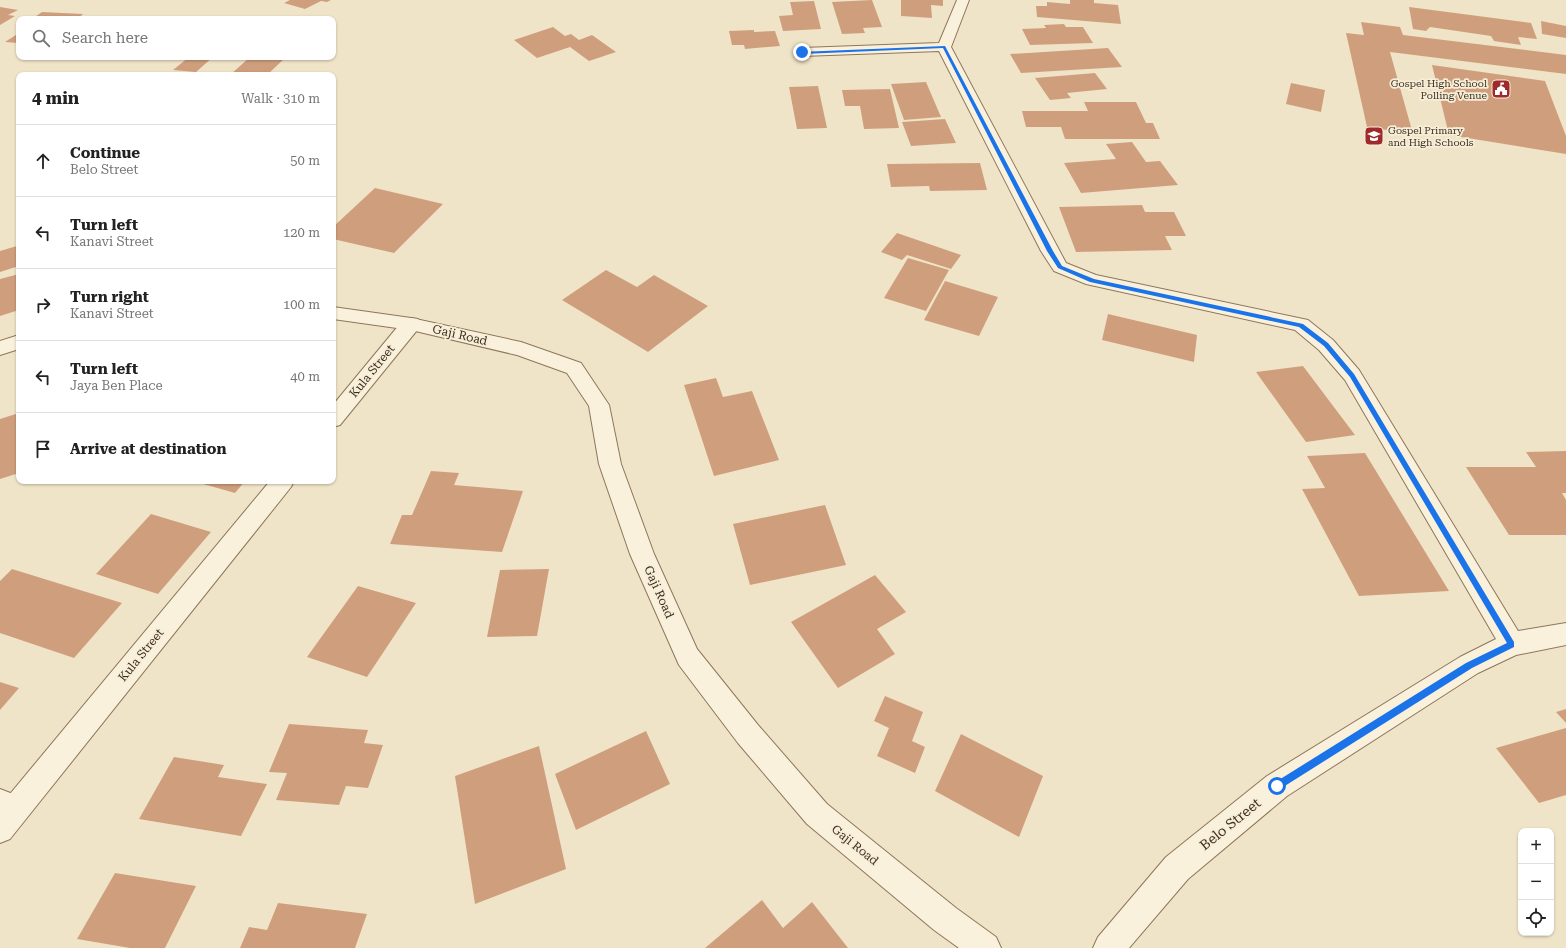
<!DOCTYPE html>
<meta charset="utf-8">
<style>
body{margin:0;font-family:"Roboto Serif",serif;background:#f2f2f2;color:#222}
.controls{position:absolute;right:12px;bottom:12px;display:grid;overflow:hidden;border-radius:8px;box-shadow:0 1px 3px #0004}
.controls button{width:36px;height:36px;display:grid;place-items:center;padding:0;border:0;border-bottom:1px solid #e0e0e0;background:#fff;color:#222;font:20px sans-serif}
.stop{position:absolute;width:12px;height:12px;margin:-9px;border:3px solid #1a73e8;border-radius:50%;background:#fff}
.stop.end{background:#1a73e8;border-color:#fff;box-shadow:0 1px 4px #0008}
.list{margin:0;padding:0;list-style:none}
h2{display:flex;justify-content:space-between;align-items:center;height:52px;margin:0;padding:0 16px;font-size:17px}
h2 small{font-size:13px;font-weight:400;color:#767676}
.list li{display:grid;grid-template-columns:26px 1fr auto;gap:12px;align-items:center;box-sizing:border-box;height:72px;padding:0 16px;border-top:1px solid #e0e0e0}
.list b{display:block;font-size:15px;white-space:nowrap}
.list p{margin:0;font-size:13px;white-space:nowrap;color:#767676}
.list em{font-size:13px;font-style:normal;color:#767676}
.icon{flex:none;width:22px;height:22px;fill:none;stroke:currentColor;stroke-width:2;stroke-linecap:round;stroke-linejoin:round}
.map{position:relative;flex:none;width:1566px;height:948px;overflow:hidden}
.search{position:absolute;background:#fff;box-shadow:0 1px 3px #0004;left:16px;top:16px;width:320px;height:44px;display:flex;align-items:center;gap:10px;box-sizing:border-box;padding:0 14px;border-radius:8px;color:#767676;font-size:15px}
.panel{position:absolute;background:#fff;box-shadow:0 1px 3px #0004;left:16px;top:72px;width:320px;height:412px;border-radius:8px}
.map>svg:first-child{display:block}
.building{fill:#cf9f7d}
.lines{fill:none;stroke-linecap:round;stroke-linejoin:round}
.service-casing{stroke:#8d765c;stroke-width:2}
.minor-casing{stroke:#8d765c;stroke-width:2}
.tertiary-casing{stroke:#8d765c;stroke-width:2}
.service{fill:#faf1dc;fill-rule:evenodd}
.minor{fill:#faf1dc;fill-rule:evenodd}
.tertiary{fill:#faf1dc;fill-rule:evenodd}
.route{fill:#1a73e8}
.labels{text-anchor:middle;dominant-baseline:central;stroke-width:3.5;stroke-linejoin:round;paint-order:stroke}
.far-poi-label{font-size:10px;fill:#3d2e20;stroke:#f7eed8;text-anchor:end}
.street-label{font-size:12px;fill:#3d2e20;stroke:#f7eed8}
.near-street-label{font-size:14px;fill:#3d2e20;stroke:#f7eed8}
</style>
<div class="map">
<svg width="1566" height="948" viewBox="0 0 1566 948">
<rect width="100%" height="100%" fill="#f0e4c8"/>
<path class="building" d="M290 0H331L327 2 321 1 305 9 284 3Z
M872 0 882 27 863 28 865 33 842 34 832 2Z
M901 0H943V6L931 5 932 18 901 16Z
M1070 0H1094V3L1118 5 1121 24 1037 17 1036 6H1047V2L1070 4Z
M814 1 821 29 783 31 779 16 793 15 790 2Z
M0 7 18 10 8 15 15 16 0 25Z
M1409 7 1531 23 1537 39 1518 37 1521 45 1494 41 1491 36 1430 27 1426 31 1413 29Z
M42 12 83 14 77 19H32Z
M1541 21 1566 26V38L1542 34Z
M1361 22 1400 27 1403 35 1566 55V74L1390 52 1413 134 1367 127 1346 33 1364 35Z
M1064 24 1066 27H1083L1093 43 1030 45 1022 29 1046 28 1044 25Z
M553 27 565 36 571 34 579 40 592 35 616 52 589 61 570 47 537 58 514 40Z
M754 30V32L775 31 780 46 745 49 744 45H732L729 31Z
M19 33V43L5 42Z
M1108 48 1122 67 1021 73 1010 54Z
M189 57H213L196 72 173 70Z
M250 57H286L267 75H230Z
M1432 65 1545 81 1566 136V154L1449 135Z
M1095 73 1107 89 1067 93 1071 98 1050 100 1035 78Z
M926 82 941 117 904 120 891 84Z
M1291 83 1325 90 1321 112 1286 104Z
M818 86 827 128 797 129 789 87Z
M890 89 899 128 864 129 860 106H845L842 90Z
M1084 102H1136L1146 123H1153L1160 139H1065L1061 127H1026L1022 111H1088Z
M945 119 956 143 911 146 902 122Z
M1132 142 1146 162 1160 161 1178 185 1081 193 1064 163 1116 159 1106 144Z
M980 163 987 190 930 191 929 186 891 187 887 164Z
M375 188 443 204 394 253 333 239V227Z
M1142 205 1145 212H1174L1186 236H1165L1172 250 1076 252 1059 207Z
M897 233 961 255 951 269 907 255 902 260 881 252Z
M19 234V266L0 272V251L17 246 16 235Z
M908 258 949 270 926 311 884 298Z
M606 270 637 287 654 275 708 306 648 352 562 300Z
M19 274V310L0 316V279Z
M945 281 998 297 979 336 924 320Z
M1108 314 1197 335 1194 362 1102 340Z
M1303 366 1355 435 1306 442 1256 372Z
M716 378 723 397 752 391 779 460 714 476 684 385Z
M19 413V473L0 479V419Z
M1566 451V493H1562L1566 500V535H1509L1466 467H1536L1526 452Z
M1365 453 1449 591 1359 596 1302 489 1325 488 1307 456Z
M431 471 459 473 454 485 523 491 502 552 390 544 402 515H412Z
M193 481H245L235 493Z
M825 505 846 565 750 585 733 524Z
M151 514 211 532 158 594 96 574Z
M12 569 122 603 74 658 0 633V581Z
M549 569 537 636 487 637 500 570Z
M875 575 906 612 877 629 895 654 838 688 791 622Z
M358 586 416 603 367 677 307 657Z
M0 682 19 688 0 710Z
M885 696 923 712 912 741 925 747 915 773 877 756 889 728 874 721Z
M1566 709V723L1556 712Z
M289 724 368 730 364 743 383 745 368 788 346 786 339 805 276 800 287 773 269 772Z
M1566 728V795L1539 803 1496 748Z
M646 731 670 784 576 830 555 774Z
M961 734 1043 776 1019 837 935 791Z
M539 746 566 869 475 904 455 776Z
M174 757 224 765 218 777 267 784 241 836 139 819Z
M115 873 196 886 165 948H130L77 939Z
M762 900 783 928 812 902 848 948H705Z
M278 903 367 914 355 948H240L249 927 267 930Z"/>
<g class="lines">
<defs>
<path id="service" d="M0 789 26 799 29 806 26 813 19 816 0 809Z"/>
<path id="minor" d="M957 0H969L951 47 1066 263 1096 275 1308 320 1333 340 1359 370 1518 631 1566 623V645L1516 655 1478 673 1287 796 1188 879 1129 948H1093L1098 937 1166 857 1267 776 1460 657 1496 639 1345 380 1319 350 1295 330 1086 284 1054 271 1041 251 939 51 802 56 797 55 795 52 797 49 802 48 939 43Z
M411 318 418 319 421 324 418 329 340 425 333 427V405L404 319Z
M270 481H294L291 487 10 839 0 843V806Z"/>
<path id="tertiary" d="M333 307 411 318 521 342 581 363 609 405 621 464 654 554 697 649 758 725 827 804 956 908 996 937 1001 948H959L934 930 807 824 738 743 679 665 630 554 599 464 589 406 567 373 517 355 411 330 333 319Z
M19 335V349L0 355V341Z"/>
</defs>
<use href="#service" class="service-casing"/>
<use href="#minor" class="minor-casing"/>
<use href="#tertiary" class="tertiary-casing"/>
<use href="#service" class="service"/>
<use href="#minor" class="minor"/>
<use href="#tertiary" class="tertiary"/>
</g>
<path class="route" d="M945 46 1053 251 1062 266 1094 279 1303 324 1328 343 1354 374 1514 642V647L1472 668 1280 789 1277 790 1274 789 1273 786 1274 783 1466 663 1507 643 1350 377 1324 346 1299 327 1090 282 1058 268 1047 251 943 48 802 54 799 52Z"/>
<defs>
<symbol id="civic-square" viewBox="-11 -11 22 22"><rect x="-9" y="-9" width="18" height="18" rx="4" fill="#9e2a2b" stroke="#f7eed8"/><path d="M-.6-6.5H3V-4.5H.6V-3L4-1V1h2V6H-6V1h2V-1L-.6-3ZM-1.2 2.5V6h2.4V2.5Z" fill="#fff"/></symbol>
<symbol id="school-square" viewBox="-11 -11 22 22"><rect x="-9" y="-9" width="18" height="18" rx="4" fill="#9e2a2b" stroke="#f7eed8"/><path d="M0-5L7-2L0 1L-7-2ZM-4 1L0 2.5L4 1V4Q0 6-4 4Z" fill="#fff"/></symbol>
</defs>
<g fill-rule="evenodd">
<use href="#civic-square" x="1490" y="78" width="22" height="22"/>
<use href="#school-square" x="1363" y="125" width="22" height="22"/>
</g>
<g class="labels">
<g class="far-poi-label">
<text x="1487" y="83">Gospel High School<tspan x="1487" dy="12">Polling Venue</tspan></text>
<text x="1388" y="130" text-anchor="start">Gospel Primary<tspan x="1388" dy="12">and High Schools</tspan></text>
</g>
<g class="street-label">
<text transform="translate(460 335) rotate(13)">Gaji Road</text>
<text transform="translate(372 371) rotate(-51)">Kula Street</text>
<text transform="translate(659 592) rotate(66)">Gaji Road</text>
<text transform="translate(141 655) rotate(-51)">Kula Street</text>
<text transform="translate(855 845) rotate(39)">Gaji Road</text>
</g>
<g class="near-street-label">
<text transform="translate(1230 824) rotate(-39)">Belo Street</text>
</g>
</g>
</svg>
<div class="controls">
<button>+</button>
<button>−</button>
<button><svg class="icon" aria-label="locate" viewBox="0 0 24 24"><circle cx="12" cy="12" r="6"/><path d="M12 2v4M12 18v4M2 12h4M18 12h4"/></svg></button>
</div>
<div class="stop" style="left:1277px;top:786px"></div>
<div class="stop end" style="left:802px;top:52px"></div>
<div class="search"><svg class="icon" aria-label="search" viewBox="0 0 24 24"><circle cx="10" cy="10" r="6"/><path d="M15 15l6 6"/></svg>Search here</div>
<section class="panel">
<h2>4 min<small>Walk · 310 m</small></h2>
<ul class="list">
<li><svg class="icon" aria-label="ahead" viewBox="0 0 24 24"><path d="M12 20V5M6 11l6-6 6 6"/></svg><div><b>Continue</b><p>Belo Street</p></div><em>50 m</em></li>
<li><svg class="icon" aria-label="left" viewBox="0 0 24 24"><path d="M17 20v-9H6M10 6l-5 5 5 5"/></svg><div><b>Turn left</b><p>Kanavi Street</p></div><em>120 m</em></li>
<li><svg class="icon" aria-label="right" viewBox="0 0 24 24"><path d="M7 20v-9h11M14 6l5 5-5 5"/></svg><div><b>Turn right</b><p>Kanavi Street</p></div><em>100 m</em></li>
<li><svg class="icon" aria-label="left" viewBox="0 0 24 24"><path d="M17 20v-9H6M10 6l-5 5 5 5"/></svg><div><b>Turn left</b><p>Jaya Ben Place</p></div><em>40 m</em></li>
<li><svg class="icon" aria-label="arrive" viewBox="0 0 24 24"><path d="M6 21V4h12l-3 4 3 4H6"/></svg><div><b>Arrive at destination</b></div></li>
</ul>
</section>
</div>
